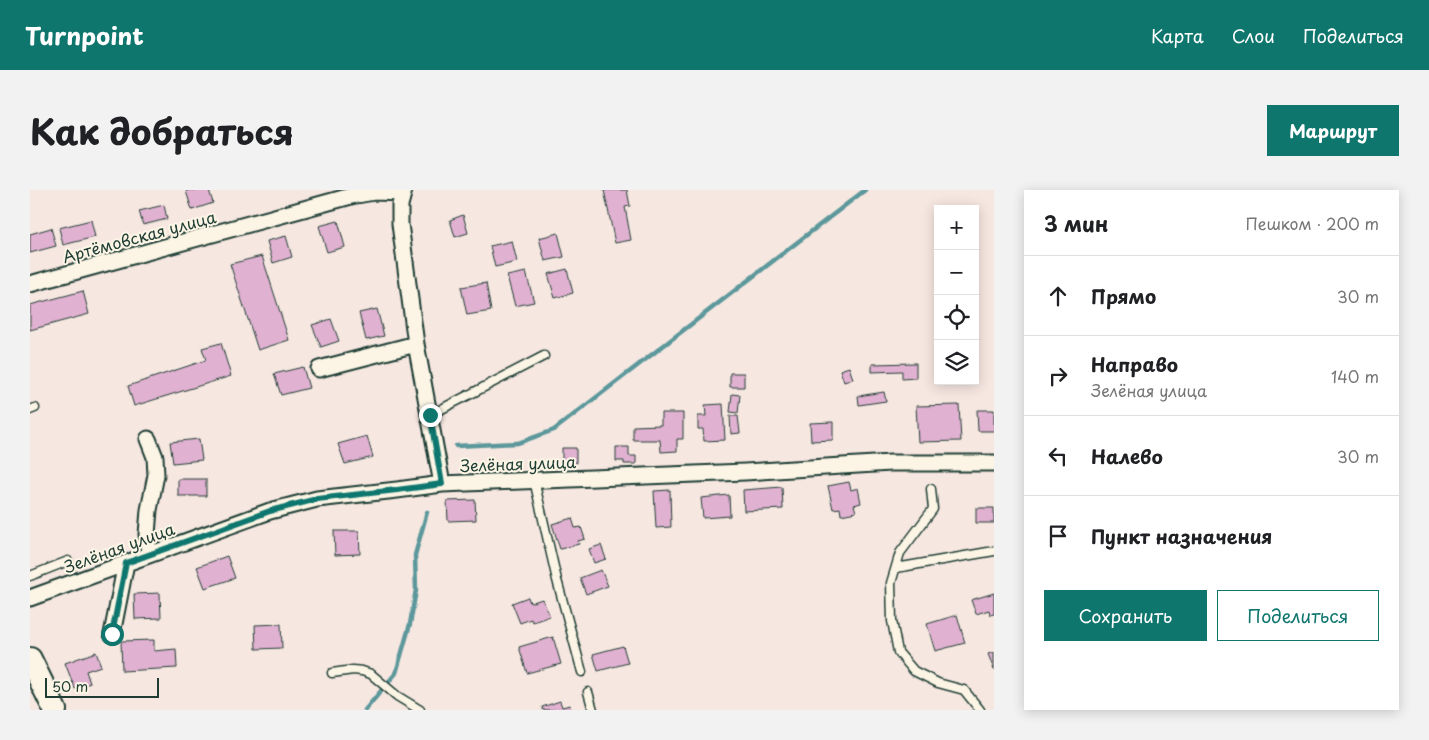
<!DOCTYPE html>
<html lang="ru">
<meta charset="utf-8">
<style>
body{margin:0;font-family:"Playpen Sans",sans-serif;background:#f2f2f2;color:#202124}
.controls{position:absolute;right:15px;top:15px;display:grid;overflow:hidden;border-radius:0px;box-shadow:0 2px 12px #0003}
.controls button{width:45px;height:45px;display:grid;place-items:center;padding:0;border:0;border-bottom:1px solid #e0e0e0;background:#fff;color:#202124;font:25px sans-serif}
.scale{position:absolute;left:15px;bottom:12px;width:114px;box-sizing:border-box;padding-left:5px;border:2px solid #1f3d34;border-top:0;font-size:14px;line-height:18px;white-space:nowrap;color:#1f3d34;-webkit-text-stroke:4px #fcf5e5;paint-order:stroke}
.stop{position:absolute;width:15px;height:15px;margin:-11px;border:4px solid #0f766e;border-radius:50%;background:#fff}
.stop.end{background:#0f766e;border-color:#fff;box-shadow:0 1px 5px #0008}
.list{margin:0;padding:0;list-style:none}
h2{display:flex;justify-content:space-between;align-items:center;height:65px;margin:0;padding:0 20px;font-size:21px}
h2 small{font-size:16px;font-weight:400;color:#757577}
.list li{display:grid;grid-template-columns:32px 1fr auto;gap:15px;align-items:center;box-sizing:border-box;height:80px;padding:0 20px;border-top:1px solid #e0e0e0}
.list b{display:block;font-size:19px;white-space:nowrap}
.list p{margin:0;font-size:16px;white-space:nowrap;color:#757577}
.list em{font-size:16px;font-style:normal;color:#757577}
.actions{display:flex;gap:10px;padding:15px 20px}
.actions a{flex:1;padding:11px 0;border:1px solid #0f766e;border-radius:0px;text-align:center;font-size:18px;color:#0f766e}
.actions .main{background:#0f766e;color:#fff}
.icon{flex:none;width:28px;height:28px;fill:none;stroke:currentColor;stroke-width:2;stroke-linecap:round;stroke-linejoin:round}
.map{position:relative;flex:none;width:964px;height:520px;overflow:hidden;border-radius:0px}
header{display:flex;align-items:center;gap:30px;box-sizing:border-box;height:70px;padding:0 25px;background:#0f766e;color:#fff}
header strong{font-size:24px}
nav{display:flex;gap:28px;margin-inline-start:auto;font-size:18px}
.intro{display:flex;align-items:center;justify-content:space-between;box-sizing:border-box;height:120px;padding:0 30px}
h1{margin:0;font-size:35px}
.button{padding:12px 22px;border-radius:0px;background:#0f766e;color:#fff;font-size:18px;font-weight:700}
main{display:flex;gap:30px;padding:0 30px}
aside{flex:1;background:#fff;border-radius:0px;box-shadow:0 2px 12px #0003}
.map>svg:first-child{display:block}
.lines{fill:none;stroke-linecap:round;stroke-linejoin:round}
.stream{stroke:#5c989b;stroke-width:4.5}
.building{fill:#e1b1d1;stroke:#1f3d34}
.service-casing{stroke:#1f3d34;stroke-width:11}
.minor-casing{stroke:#1f3d34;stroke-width:19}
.secondary-casing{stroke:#1f3d34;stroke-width:26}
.service{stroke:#fcf5e5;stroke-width:8}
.minor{stroke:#fcf5e5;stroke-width:15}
.secondary{stroke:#fcf5e5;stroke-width:22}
.route{stroke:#0f766e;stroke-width:6}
.labels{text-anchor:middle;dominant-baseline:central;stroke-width:4;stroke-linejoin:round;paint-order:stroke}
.street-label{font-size:16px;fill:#1f3d34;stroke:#fcf5e5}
</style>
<header>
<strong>Turnpoint</strong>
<nav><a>Карта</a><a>Слои</a><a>Поделиться</a></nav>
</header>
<div class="intro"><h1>Как добраться</h1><a class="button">Маршрут</a></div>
<main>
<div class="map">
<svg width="964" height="520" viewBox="0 0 964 520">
<rect width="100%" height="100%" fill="#f7e7e1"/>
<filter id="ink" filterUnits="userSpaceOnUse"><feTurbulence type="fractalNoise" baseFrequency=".02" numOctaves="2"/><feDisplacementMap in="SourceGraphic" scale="10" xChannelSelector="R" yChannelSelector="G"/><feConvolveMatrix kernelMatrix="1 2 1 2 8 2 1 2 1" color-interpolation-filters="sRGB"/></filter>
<g filter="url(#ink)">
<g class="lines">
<path class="stream" d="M426 256 488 253 524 240 835 0
M335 520 366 483 380 434 386 400 385 365 397 322"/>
</g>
<path class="building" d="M159 0H179L183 13 162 20 156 1Z
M574 0H597L600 16 595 17 601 50 585 53Z
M134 15 137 29 113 35 109 21Z
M433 25 438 43 425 47 420 30Z
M61 30 65 47 33 55 29 38Z
M308 31 315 57 297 62 289 36Z
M21 38 26 56 0 63V44Z
M528 43 534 67 515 71 509 48Z
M256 46 262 67 243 73 237 51Z
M482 51 487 72 465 77 460 56Z
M232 66 259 150 228 160 200 74Z
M537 79 543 103 525 108 518 84Z
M496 82 504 112 485 116 477 86Z
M456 93 461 121 437 125 431 97Z
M53 101 59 124 0 140V115Z
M347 119 354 146 336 150 329 123Z
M301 129 309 151 291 157 282 135Z
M191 153 201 186 104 216 98 196 176 170 172 158Z
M886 173V188L872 189V181L842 182V174Z
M273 177 279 198 251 205 244 184Z
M819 177 823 189 814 192 810 180Z
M700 183H714V197H700Z
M854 202 856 211 829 215 828 206Z
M702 204 710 205 708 223 700 222Z
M693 214 695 250 674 251 673 239H668V226H676L675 215Z
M929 215 931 251 888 252 886 216Z
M947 220H964V241H948Z
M631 223H653V249H647V261L631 262 630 250H603V236L631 235Z
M700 226H708L710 243 701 244Z
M803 232V250L781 251 780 233Z
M337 246 343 267 315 274 308 254Z
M169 249 172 270 143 273 140 252Z
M586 257H599V266H606V274H594V271H586Z
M532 258H546V274L532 275Z
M148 289H176V306H148Z
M819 292 821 300 828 298 831 313 824 315 826 322 811 325 810 318 803 319 798 296Z
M752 297 753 319 714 321 713 300Z
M640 300 641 337 626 338 624 301Z
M699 305 700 326 673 328 671 308Z
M445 310 446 330 418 331 417 311Z
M946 318H964V333H946Z
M542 328 545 338 551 337 555 349 548 351 549 354 530 359 522 334Z
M304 341H329L330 364 305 365Z
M571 355 576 369 564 373 559 359Z
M197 366 205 388 175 398 167 377Z
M571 380 578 396 556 404 550 388Z
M130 403 131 428 105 429 104 404Z
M964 403V424L960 425 959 420 946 424 941 410Z
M498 407 500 413 512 409 520 426 503 432 501 429 490 433 482 413Z
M927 425 935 453 905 461 897 434Z
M251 434 252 458 226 459 225 435Z
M523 447 531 474 497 483 489 457Z
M124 450V461L146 459 147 478 92 481 91 451Z
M593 456 598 473 568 481 563 464Z
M66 462 71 476 56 481 60 493 45 499 35 473Z
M964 462V480L958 464Z
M530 511 532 517 540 515 541 520H513L512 517Z"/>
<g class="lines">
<defs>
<path id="service" d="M0 220 5 218
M400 225 514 166
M504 290 527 390 552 482
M901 299 903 319 870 363 861 393 862 431 868 462 884 481 908 493 934 500 950 520
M866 378 964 361
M0 386 38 371
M302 483 323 480 332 481 341 484 367 506 390 520
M558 502 563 520"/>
<path id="minor" d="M374 0 370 15V34L386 154 412 294
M0 94 321 6 344 2 373 3
M289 179 386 154
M118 249 125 267 126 285 119 320 117 344 119 365
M0 408 240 321 287 309 367 300 412 294 715 282 861 273H964
M82 444 96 373"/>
<path id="secondary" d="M0 469 25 520"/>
</defs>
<use href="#service" class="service-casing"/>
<use href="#minor" class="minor-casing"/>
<use href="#secondary" class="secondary-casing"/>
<use href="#service" class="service"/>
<use href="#minor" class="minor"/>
<use href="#secondary" class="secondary"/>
</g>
</g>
<g class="lines" filter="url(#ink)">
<path class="route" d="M82 444 96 373 240 321 287 309 367 300 412 294 400 225"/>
</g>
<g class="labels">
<g class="street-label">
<text transform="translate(109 46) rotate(-15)">Артёмовская улица</text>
<text transform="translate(488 273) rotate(-2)">Зелёная улица</text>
<text transform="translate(89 357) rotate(-20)">Зелёная улица</text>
</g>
</g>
</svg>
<div class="controls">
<button>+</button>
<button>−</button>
<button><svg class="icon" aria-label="locate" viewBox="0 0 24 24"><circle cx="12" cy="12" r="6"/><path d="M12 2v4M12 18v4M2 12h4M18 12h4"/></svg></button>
<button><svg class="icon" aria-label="layers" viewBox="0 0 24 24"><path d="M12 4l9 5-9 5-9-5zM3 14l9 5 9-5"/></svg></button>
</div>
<div class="scale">50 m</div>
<div class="stop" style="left:82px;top:444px"></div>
<div class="stop end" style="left:400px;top:225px"></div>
</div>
<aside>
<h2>3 мин<small>Пешком · 200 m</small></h2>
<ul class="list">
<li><svg class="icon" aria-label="ahead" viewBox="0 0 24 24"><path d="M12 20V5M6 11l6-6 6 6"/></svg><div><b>Прямо</b></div><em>30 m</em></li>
<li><svg class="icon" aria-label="right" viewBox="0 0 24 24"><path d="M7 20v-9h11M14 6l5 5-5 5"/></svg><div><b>Направо</b><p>Зелёная улица</p></div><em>140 m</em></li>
<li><svg class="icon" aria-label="left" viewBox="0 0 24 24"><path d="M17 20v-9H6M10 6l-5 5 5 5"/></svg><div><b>Налево</b></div><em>30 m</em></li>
<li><svg class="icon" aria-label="arrive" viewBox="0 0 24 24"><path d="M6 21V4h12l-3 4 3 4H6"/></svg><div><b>Пункт назначения</b></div></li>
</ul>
<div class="actions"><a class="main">Сохранить</a><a>Поделиться</a></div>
</aside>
</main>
